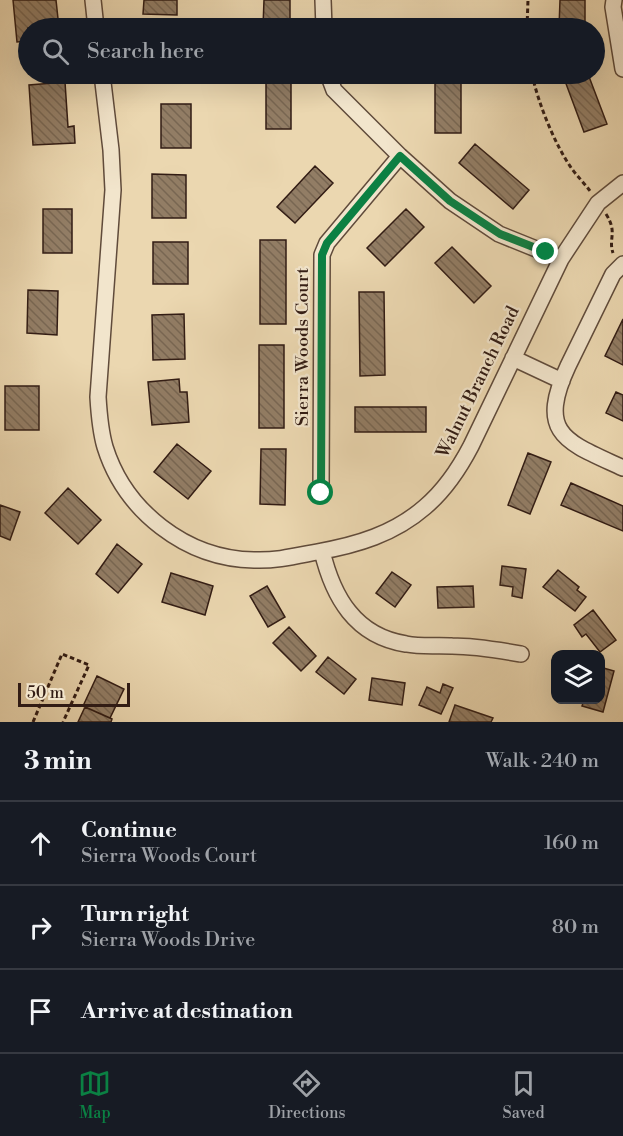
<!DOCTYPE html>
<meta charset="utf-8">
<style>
body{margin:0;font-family:"Libre Bodoni",serif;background:#242831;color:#f1f3f6}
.controls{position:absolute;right:18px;bottom:18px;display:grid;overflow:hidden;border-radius:12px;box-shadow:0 6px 24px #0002}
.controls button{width:54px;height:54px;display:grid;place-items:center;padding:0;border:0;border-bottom:2px solid #363941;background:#171b24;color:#f1f3f6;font:30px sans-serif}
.scale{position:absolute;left:18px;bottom:15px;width:112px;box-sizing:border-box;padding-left:6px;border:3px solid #321c14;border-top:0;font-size:16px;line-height:21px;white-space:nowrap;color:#321c14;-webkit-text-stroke:4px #f2e5cc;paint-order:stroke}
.stop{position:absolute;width:18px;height:18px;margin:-14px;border:4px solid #0b8043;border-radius:50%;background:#fff}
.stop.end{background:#0b8043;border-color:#fff;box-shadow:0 2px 6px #0008}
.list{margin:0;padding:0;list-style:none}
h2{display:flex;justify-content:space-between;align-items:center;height:78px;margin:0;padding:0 24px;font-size:26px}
h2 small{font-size:20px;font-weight:400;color:#9ea1a6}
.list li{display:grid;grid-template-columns:39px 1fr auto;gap:18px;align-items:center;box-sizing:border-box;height:84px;padding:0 24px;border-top:2px solid #363941}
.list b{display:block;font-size:22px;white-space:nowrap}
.list p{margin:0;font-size:20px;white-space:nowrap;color:#9ea1a6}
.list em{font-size:20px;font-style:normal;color:#9ea1a6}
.icon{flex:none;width:33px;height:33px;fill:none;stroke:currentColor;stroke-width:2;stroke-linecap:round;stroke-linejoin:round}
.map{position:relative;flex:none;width:623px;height:722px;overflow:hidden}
.search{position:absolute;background:#171b24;box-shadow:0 6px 24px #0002;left:18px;right:18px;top:18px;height:66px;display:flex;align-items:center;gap:15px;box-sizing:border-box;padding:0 21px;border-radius:33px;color:#9ea1a6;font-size:22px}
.sheet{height:330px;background:#171b24}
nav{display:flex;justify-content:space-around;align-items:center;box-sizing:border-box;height:84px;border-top:2px solid #363941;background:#171b24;font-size:16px;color:#9ea1a6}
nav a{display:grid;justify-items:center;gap:3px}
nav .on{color:#0b8043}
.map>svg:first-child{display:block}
.building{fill:url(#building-back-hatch);stroke:#321c14;stroke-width:1.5}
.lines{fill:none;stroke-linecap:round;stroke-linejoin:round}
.street-casing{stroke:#604b3b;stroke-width:18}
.path{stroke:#321c14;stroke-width:3;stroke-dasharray:4.5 3;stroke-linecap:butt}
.street{stroke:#f2e5cc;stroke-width:15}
.route{stroke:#0b8043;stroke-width:8}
.labels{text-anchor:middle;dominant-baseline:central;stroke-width:4.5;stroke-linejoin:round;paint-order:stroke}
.street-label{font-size:18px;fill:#321c14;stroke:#f2e5cc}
</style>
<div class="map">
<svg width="623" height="722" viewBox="0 0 623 722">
<defs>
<pattern id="building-back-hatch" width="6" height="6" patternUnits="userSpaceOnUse" patternTransform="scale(1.5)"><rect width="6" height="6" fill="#927d65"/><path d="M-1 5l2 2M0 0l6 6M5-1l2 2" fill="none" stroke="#786652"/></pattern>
</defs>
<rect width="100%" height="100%" fill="#ebd7b0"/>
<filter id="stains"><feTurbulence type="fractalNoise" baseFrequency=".00333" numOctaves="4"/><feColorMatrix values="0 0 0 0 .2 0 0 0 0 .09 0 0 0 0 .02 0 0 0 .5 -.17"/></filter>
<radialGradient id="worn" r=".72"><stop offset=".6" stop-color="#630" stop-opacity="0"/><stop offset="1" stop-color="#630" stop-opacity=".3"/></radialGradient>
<path class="building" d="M13 0H56L59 28H28V41L17 42Z
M144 0H177V15L143 14Z
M264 0H290V27H263Z
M560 0H585V28H559Z
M266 74H291V129H266Z
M585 74H588L607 124 584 132 565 81Z
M435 78H461V133H435Z
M65 82 68 127 74 126 75 143 33 145 29 85Z
M161 104H191V148H161Z
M475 144 529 190 513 209 459 163Z
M315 166 333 183 295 223 277 207Z
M152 174 186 175V218H152Z
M43 209H72V253H43Z
M406 209 424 227 385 266 367 248Z
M260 240H286V324H260Z
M153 242H188V284H153Z
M452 247 491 286 474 303 435 263Z
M28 290 58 291 57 335 27 333Z
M359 292H384L385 375 360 376Z
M184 314 185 359 153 360 152 315Z
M623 319V365L605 356Z
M259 345H284V428H259Z
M179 379 180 392H187L189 422 152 425 148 382Z
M5 386H39V430H5Z
M616 392 623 395V421L606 413Z
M355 407H426V432H355Z
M177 444 211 471 188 499 154 472Z
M261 449H286L285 505 260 504Z
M528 453 551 462 530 514 508 505Z
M571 483 623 506V531L561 505Z
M68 488 101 520 78 544 45 513Z
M0 505 20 512 10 540 0 536Z
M117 544 142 564 118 593 96 574Z
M502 566 526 569 522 598 512 596 513 587 500 585Z
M558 570 579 587 577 590 586 597 575 611 543 587Z
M392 572 411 585 395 607 376 593Z
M171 573 213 586 205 615 162 602Z
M267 586 285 617 268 627 250 596Z
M473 586 474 607 438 608 437 587Z
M593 610 616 640 600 652 586 634 582 637 574 625Z
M289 627 316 656 301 671 273 643Z
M328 657 356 679 344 694 316 672Z
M600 667 614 671 603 712 582 706 584 700H600Z
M97 676 124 689 110 718 83 706Z
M372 678 405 683 402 705 369 700Z
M443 684 453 688 441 714 419 705 427 687 440 693Z
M455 705 493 718 491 722H449Z
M85 707 112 719 111 722H78Z"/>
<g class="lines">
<defs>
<path id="street" d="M93 0 96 28
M323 0 324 28
M614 0 613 7 623 69
M102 74 111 150 113 190 98 397C99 414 100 430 105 447 125 511 186 559 254 560 276 561 296 556 317 552 357 545 394 534 425 507 445 490 459 469 471 446L561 259 598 203 623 183
M328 74 334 90 400 156 450 201 499 234 561 259
M623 264 613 274 568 366C536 435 567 442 623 468
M513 358 562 381
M321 493 322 255 327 243 400 156
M322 551C333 597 355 636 406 644 422 647 437 645 452 646 476 646 498 650 521 654"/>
</defs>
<use href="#street" class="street-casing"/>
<path class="path" d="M527 28 528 0
M532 74C538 103 555 145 572 169 578 177 585 184 590 191
M606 214C618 233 608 238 613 253
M33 722 62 654 89 665 63 722"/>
<use href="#street" class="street"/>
</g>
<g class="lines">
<path class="route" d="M321 493 322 255 327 243 400 156 450 201 500 234 546 252"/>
</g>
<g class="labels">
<g class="street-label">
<text transform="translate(302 347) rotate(-90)">Sierra Woods Court</text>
<text transform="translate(478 382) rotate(-64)">Walnut Branch Road</text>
</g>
</g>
<rect width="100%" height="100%" filter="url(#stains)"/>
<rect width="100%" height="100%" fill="url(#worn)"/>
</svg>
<div class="controls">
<button><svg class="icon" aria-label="layers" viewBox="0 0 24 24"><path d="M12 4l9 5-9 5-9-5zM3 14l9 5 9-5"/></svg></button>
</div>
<div class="scale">50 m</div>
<div class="stop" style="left:321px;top:493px"></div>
<div class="stop end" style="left:546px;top:252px"></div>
<div class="search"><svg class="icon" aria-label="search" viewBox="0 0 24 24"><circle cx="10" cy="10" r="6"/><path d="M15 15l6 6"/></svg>Search here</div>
</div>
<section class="sheet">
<h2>3 min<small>Walk · 240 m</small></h2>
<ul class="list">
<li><svg class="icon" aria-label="ahead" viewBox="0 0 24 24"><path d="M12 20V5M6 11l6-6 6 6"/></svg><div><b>Continue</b><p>Sierra Woods Court</p></div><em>160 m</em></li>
<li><svg class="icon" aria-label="right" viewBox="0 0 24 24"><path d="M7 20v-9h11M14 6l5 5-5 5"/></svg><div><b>Turn right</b><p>Sierra Woods Drive</p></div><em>80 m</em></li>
<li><svg class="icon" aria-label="arrive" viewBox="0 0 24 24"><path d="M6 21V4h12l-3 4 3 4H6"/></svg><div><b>Arrive at destination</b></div></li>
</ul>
</section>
<nav>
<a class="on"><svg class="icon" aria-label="map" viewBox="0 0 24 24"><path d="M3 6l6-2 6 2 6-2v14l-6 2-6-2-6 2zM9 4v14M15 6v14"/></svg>Map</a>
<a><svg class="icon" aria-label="directions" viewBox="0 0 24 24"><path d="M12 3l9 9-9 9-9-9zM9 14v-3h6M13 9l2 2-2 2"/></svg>Directions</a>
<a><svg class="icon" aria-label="saved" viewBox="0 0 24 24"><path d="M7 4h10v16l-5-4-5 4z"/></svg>Saved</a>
</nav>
